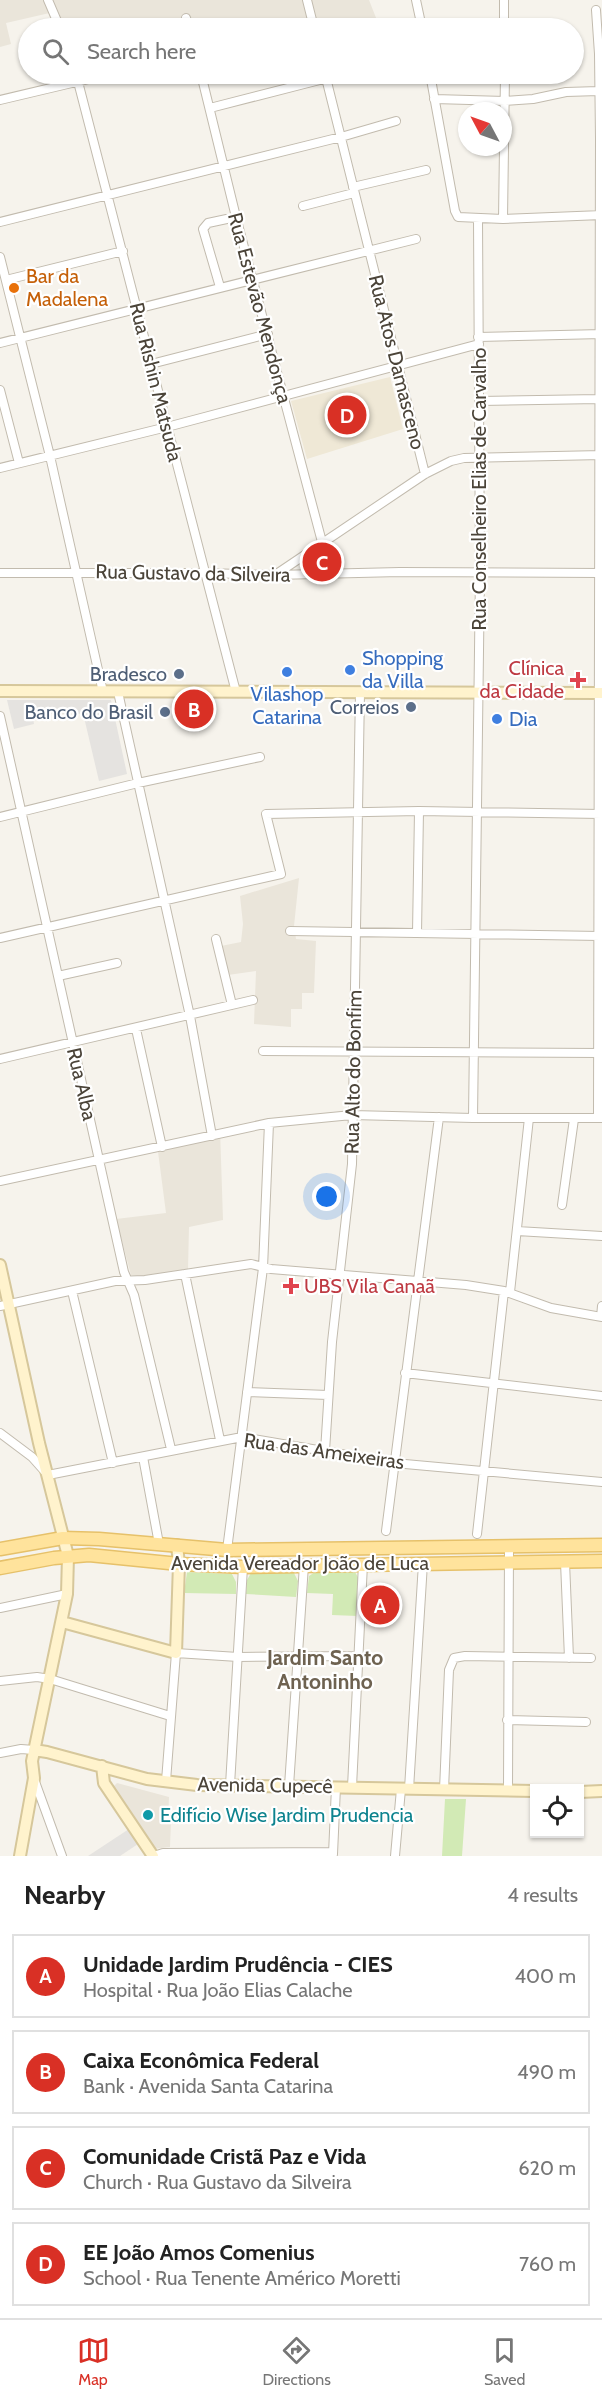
<!DOCTYPE html>
<meta charset="utf-8">
<style>
body{margin:0;font-family:Cabin,sans-serif;background:#f2f2f2;color:#222}
.controls{position:absolute;right:18px;bottom:18px;display:grid;overflow:hidden;border-radius:0px;box-shadow:0 2px 4px #0004}
.controls button{width:54px;height:54px;display:grid;place-items:center;padding:0;border:0;border-bottom:2px solid #e0e0e0;background:#fff;color:#222;font:30px sans-serif}
.compass{position:absolute;left:458px;top:102px;width:54px;height:54px;border-radius:50%;background:#fff;box-shadow:0 2px 4px #0004;rotate:311deg}
.you{position:absolute;left:327px;top:1197px;width:21px;height:21px;margin:-15px;border:4px solid #fff;border-radius:50%;background:#1a73e8;box-shadow:0 0 0 9px #1a73e833}
.badge{display:grid;place-items:center;width:39px;height:39px;border-radius:50%;background:#d93025;color:#fff;font-size:20px;font-weight:700}
.pin{position:absolute;translate:-50% -50%;border:3px solid #fff;box-shadow:0 2px 6px #0006}
.list{margin:0;padding:0;list-style:none}
h2{display:flex;justify-content:space-between;align-items:center;height:78px;margin:0;padding:0 24px;font-size:26px}
h2 small{font-size:20px;font-weight:400;color:#767676}
.list li{display:grid;grid-template-columns:39px 1fr auto;gap:18px;align-items:center;box-sizing:border-box;height:84px;margin:0 12px 12px;padding:0 12px;border:2px solid #e0e0e0;border-radius:0px}
.list b{display:block;font-size:22px;white-space:nowrap}
.list p{margin:0;font-size:20px;white-space:nowrap;color:#767676}
.list em{font-size:20px;font-style:normal;color:#767676}
.icon{flex:none;width:33px;height:33px;fill:none;stroke:currentColor;stroke-width:2;stroke-linecap:round;stroke-linejoin:round}
.map{position:relative;flex:none;width:602px;height:1856px;overflow:hidden}
.search{position:absolute;background:#fff;box-shadow:0 2px 4px #0004;left:18px;right:18px;top:18px;height:66px;display:flex;align-items:center;gap:15px;box-sizing:border-box;padding:0 21px;border-radius:33px;color:#767676;font-size:22px}
.sheet{height:462px;background:#fff}
nav{display:flex;justify-content:space-around;align-items:center;box-sizing:border-box;height:84px;border-top:2px solid #e0e0e0;background:#fff;font-size:16px;color:#767676}
nav a{display:grid;justify-items:center;gap:3px}
nav .on{color:#d93025}
.map>svg:first-child{display:block}
.residential{fill:#eae5da}
.education{fill:#efe8d6}
.green{fill:#d2eab5}
.parking{fill:#e5e3e0}
.lines{fill:none;stroke-linecap:round;stroke-linejoin:round}
.street-casing{stroke:#c2bbae;stroke-width:10}
.secondary-casing{stroke:#d6c79b;stroke-width:14}
.primary-casing{stroke:#e6c16a;stroke-width:15}
.street{stroke:#fff;stroke-width:8}
.secondary{stroke:#fff3cd;stroke-width:10}
.primary{stroke:#ffe39c;stroke-width:12}
.food-dot{fill:#e8710a;stroke:#fff;stroke-width:2}
.shop-dot{fill:#3f7fe0;stroke:#fff;stroke-width:2}
.service-dot{fill:#5c6f8a;stroke:#fff;stroke-width:2}
.health-dot{fill:#e0444e;stroke:#fff;stroke-width:2}
.culture-dot{fill:#0f9aa8;stroke:#fff;stroke-width:2}
.labels{text-anchor:middle;dominant-baseline:central;stroke-width:4.5;stroke-linejoin:round;paint-order:stroke}
.food-label{font-size:20px;fill:#c56008;stroke:#fff;text-anchor:start}
.street-label{font-size:20px;fill:#4b4439;stroke:#fff}
.shop-label{font-size:20px;fill:#366cbe;stroke:#fff;text-anchor:start}
.health-label{font-size:20px;fill:#be3a42;stroke:#fff;text-anchor:end}
.service-label{font-size:20px;fill:#4e5e75;stroke:#fff;text-anchor:end}
.culture-label{font-size:20px;fill:#0d838f;stroke:#fff;text-anchor:start}
.neighbourhood-label{font-size:21px;font-weight:bold;fill:#6e6250;stroke:#fff}
</style>
<div class="map">
<svg width="602" height="1856" viewBox="0 0 602 1856">
<rect width="100%" height="100%" fill="#f6f3ec"/>
<path class="residential" d="M0 0H369L380 28H315L312 21 284 28H61L54 12 6 23 11 44 0 47Z
M299 878 294 926 296 939 316 941 314 993H302V1009H291V1027L254 1024 256 971 228 975 221 946 241 942 243 924 240 896Z
M220 1129 223 1220 189 1227 188 1269 146 1277 131 1275 116 1219 166 1213 157 1144Z
M117 1783 169 1797 168 1821H171L170 1847 153 1849 113 1787Z"/>
<path class="education" d="M390 377 403 429 307 459 291 401Z"/>
<path class="green" d="M187 1572 232 1574 236 1582V1594L184 1593Z
M315 1572H355L359 1579 357 1616 332 1615 333 1594 307 1593 309 1576Z
M251 1573H294L298 1581 296 1597 246 1594 247 1580Z
M445 1799H466L462 1856H442Z"/>
<path class="parking" d="M7 700H111L127 774 99 781 83 713 75 715 73 708 67 710 68 716 59 712 33 718 34 724 14 729Z
M129 1829 138 1844 120 1856H88Z"/>
<g class="lines">
<defs>
<path id="street" d="M48 0 60 28
M307 0 314 28
M416 0 422 28
M504 0V28
M596 10 599 54 600 139 598 1118
M186 18 189 28
M377 27V28
M284 28 312 21
M76 74 236 692
M201 74 236 217 322 542
M325 74 425 474
M430 74 455 211 458 217 503 219 602 215
M434 99 505 101 533 99 566 92 599 91
M0 100 110 74
M210 108 343 74
M353 187 426 170
M303 206 354 193
M503 219 505 74
M0 222 341 137 396 121
M0 257 50 456 103 692
M6 280 123 251
M220 287 203 229 208 223 236 217
M478 337 602 334
M0 343 416 239
M151 364 268 334
M0 390 19 463
M480 401 599 399
M0 468 167 427 479 344
M0 573H207L275 575 400 572 601 573
M275 575 425 474 451 461 464 458 602 455
M118 692 190 1016 212 1136
M0 716 124 1272 134 1295 171 1449
M0 817 138 783 260 757
M290 931 600 936
M417 933 419 811
M0 938 281 874 266 814 419 811 601 814
M216 939 232 1005
M58 976 117 963
M136 1029 162 1147
M263 1051 601 1053
M0 1059 253 1000
M473 1118 480 573 478 219
M0 1181 269 1123 352 1115 473 1118H601
M562 1205 574 1119
M517 1231 602 1236
M185 1274 220 1440
M72 1291 113 1463
M510 1292 529 1118
M0 1306 115 1281 145 1280 251 1264 271 1269 466 1285 504 1291 551 1308 602 1317
M601 1317 602 1306
M405 1373 602 1396
M247 1392 328 1395
M0 1433 32 1457 48 1475 242 1437 394 1463 602 1482
M325 1451 332 1342 352 1164 360 692
M143 1457 159 1544
M386 1531 439 1117
M477 1534 504 1291
M227 1550 263 1268 269 1123
M565 1562 569 1658
M0 1608 67 1594
M0 1681 37 1677 50 1679 170 1716
M507 1720 586 1722
M0 1753 21 1749 34 1750
M34 1779 62 1856
M166 1781 176 1653 238 1657 359 1656
M230 1785 243 1567
M289 1786 304 1565
M352 1787 363 1564
M409 1789 423 1563
M444 1790 449 1670 454 1658 465 1656 591 1658
M508 1790 509 1547
M333 1854 336 1787
M154 1856 163 1853 333 1852
M395 1856 401 1789"/>
<path id="secondary" d="M0 691 602 693
M0 1265 39 1443 68 1556 67 1594 32 1761 34 1778 20 1856
M62 1622 176 1653 179 1564 177 1545
M34 1750 47 1752 147 1779 197 1785 534 1791
M102 1766 104 1783 153 1856
M580 1792 602 1791"/>
<path id="primary" d="M0 1549 63 1538 99 1539 227 1550 602 1545
M0 1568 54 1558 89 1555 179 1564 243 1567 602 1561"/>
</defs>
<use href="#street" class="street-casing"/>
<use href="#secondary" class="secondary-casing"/>
<use href="#primary" class="primary-casing"/>
<use href="#street" class="street"/>
<use href="#secondary" class="secondary"/>
<use href="#primary" class="primary"/>
</g>
<circle class="food-dot" cx="14" cy="288" r="6"/>
<g class="shop-dot">
<circle cx="350" cy="670" r="6"/>
<circle cx="287" cy="672" r="6"/>
<circle cx="497" cy="719" r="6"/>
</g>
<g class="service-dot">
<circle cx="179" cy="674" r="6"/>
<circle cx="411" cy="707" r="6"/>
<circle cx="165" cy="712" r="6"/>
</g>
<g class="health-dot">
<path d="M575 671h6v6h6v6h-6v6h-6v-6h-6v-6h6z"/>
<path d="M288 1277h6v6h6v6h-6v6h-6v-6h-6v-6h6z"/>
</g>
<circle class="culture-dot" cx="148" cy="1815" r="6"/>
<g class="labels">
<g class="food-label">
<text x="26" y="276">Bar da<tspan x="26" dy="23">Madalena</tspan></text>
</g>
<g class="street-label">
<text transform="translate(260 308) rotate(75)">Rua Estevão Mendonça</text>
<text transform="translate(397 362) rotate(76)">Rua Atos Damasceno</text>
<text transform="translate(156 382) rotate(76)">Rua Rishin Matsuda</text>
<text transform="translate(479 489) rotate(-90)">Rua Conselheiro Elias de Carvalho</text>
<text transform="translate(193 573) rotate(1)">Rua Gustavo da Silveira</text>
<text transform="translate(353 1072) rotate(-89)">Rua Alto do Bonfim</text>
<text transform="translate(82 1084) rotate(77)">Rua Alba</text>
<text transform="translate(324 1451) rotate(8)">Rua das Ameixeiras</text>
<text x="300" y="1563">Avenida Vereador João de Luca</text>
<text transform="translate(265 1785) rotate(1)">Avenida Cupecê</text>
</g>
<g class="shop-label">
<text x="362" y="658">Shopping<tspan x="362" dy="23">da Villa</tspan></text>
<text x="287" y="694" text-anchor="middle">Vilashop<tspan x="287" dy="23">Catarina</tspan></text>
<text x="509" y="719">Dia</text>
</g>
<g class="health-label">
<text x="564" y="668">Clínica<tspan x="564" dy="23">da Cidade</tspan></text>
<text x="304" y="1286" text-anchor="start">UBS Vila Canaã</text>
</g>
<g class="service-label">
<text x="167" y="674">Bradesco</text>
<text x="399" y="707">Correios</text>
<text x="153" y="712">Banco do Brasil</text>
</g>
<g class="culture-label">
<text x="160" y="1815">Edifício Wise Jardim Prudencia</text>
</g>
<g class="neighbourhood-label">
<text x="325" y="1657">Jardim Santo<tspan x="325" dy="24">Antoninho</tspan></text>
</g>
</g>
</svg>
<div class="controls">
<button><svg class="icon" aria-label="locate" viewBox="0 0 24 24"><circle cx="12" cy="12" r="6"/><path d="M12 2v4M12 18v4M2 12h4M18 12h4"/></svg></button>
</div>
<svg class="compass" viewBox="-18 -18 36 36"><path d="M0-13l5 13h-10z" fill="#e53935"/><path d="M0 13l5-13h-10z" fill="#767676"/></svg>
<div class="you"></div>
<div class="pin badge" style="left:380px;top:1605px">A</div>
<div class="pin badge" style="left:194px;top:709px">B</div>
<div class="pin badge" style="left:322px;top:562px">C</div>
<div class="pin badge" style="left:347px;top:415px">D</div>
<div class="search"><svg class="icon" aria-label="search" viewBox="0 0 24 24"><circle cx="10" cy="10" r="6"/><path d="M15 15l6 6"/></svg>Search here</div>
</div>
<section class="sheet">
<h2>Nearby<small>4 results</small></h2>
<ul class="list">
<li><span class="badge">A</span><div><b>Unidade Jardim Prudência - CIES</b><p>Hospital · Rua João Elias Calache</p></div><em>400 m</em></li>
<li><span class="badge">B</span><div><b>Caixa Econômica Federal</b><p>Bank · Avenida Santa Catarina</p></div><em>490 m</em></li>
<li><span class="badge">C</span><div><b>Comunidade Cristã Paz e Vida</b><p>Church · Rua Gustavo da Silveira</p></div><em>620 m</em></li>
<li><span class="badge">D</span><div><b>EE João Amos Comenius</b><p>School · Rua Tenente Américo Moretti</p></div><em>760 m</em></li>
</ul>
</section>
<nav>
<a class="on"><svg class="icon" aria-label="map" viewBox="0 0 24 24"><path d="M3 6l6-2 6 2 6-2v14l-6 2-6-2-6 2zM9 4v14M15 6v14"/></svg>Map</a>
<a><svg class="icon" aria-label="directions" viewBox="0 0 24 24"><path d="M12 3l9 9-9 9-9-9zM9 14v-3h6M13 9l2 2-2 2"/></svg>Directions</a>
<a><svg class="icon" aria-label="saved" viewBox="0 0 24 24"><path d="M7 4h10v16l-5-4-5 4z"/></svg>Saved</a>
</nav>
